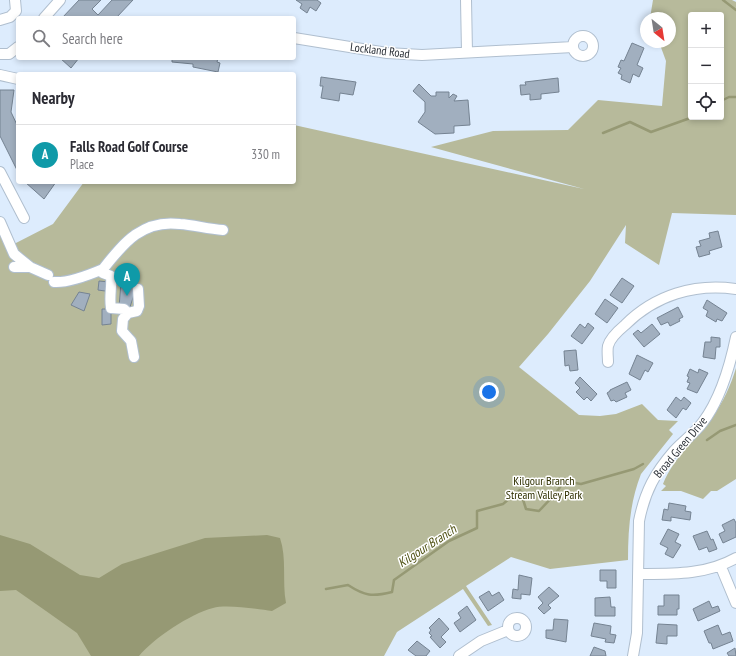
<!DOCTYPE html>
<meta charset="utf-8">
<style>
body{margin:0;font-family:"PT Sans Narrow",sans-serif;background:#f7f7f7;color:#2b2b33}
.controls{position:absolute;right:12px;top:12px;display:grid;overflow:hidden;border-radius:4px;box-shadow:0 2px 6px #0003}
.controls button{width:36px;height:36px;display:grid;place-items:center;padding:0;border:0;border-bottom:1px solid #e1e1e2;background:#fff;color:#2b2b33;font:20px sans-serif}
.compass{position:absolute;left:640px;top:12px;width:36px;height:36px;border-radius:50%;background:#fff;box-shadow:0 2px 6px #0003;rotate:150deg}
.you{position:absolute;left:489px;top:392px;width:14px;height:14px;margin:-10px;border:3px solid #fff;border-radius:50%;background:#1a73e8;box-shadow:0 0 0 6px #1a73e833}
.badge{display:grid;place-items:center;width:26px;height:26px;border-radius:50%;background:#0f766e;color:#fff;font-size:13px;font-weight:700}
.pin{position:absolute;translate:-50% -33px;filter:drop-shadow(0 1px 2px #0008)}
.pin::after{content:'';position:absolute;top:21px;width:14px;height:12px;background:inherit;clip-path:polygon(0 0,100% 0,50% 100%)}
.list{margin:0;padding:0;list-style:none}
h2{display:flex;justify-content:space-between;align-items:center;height:52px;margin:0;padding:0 16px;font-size:17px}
h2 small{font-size:13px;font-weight:400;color:#7c7c81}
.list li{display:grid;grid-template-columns:26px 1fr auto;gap:12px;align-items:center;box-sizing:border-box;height:60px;padding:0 16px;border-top:1px solid #e1e1e2}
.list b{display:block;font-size:15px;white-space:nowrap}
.list p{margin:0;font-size:13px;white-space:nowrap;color:#7c7c81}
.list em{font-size:13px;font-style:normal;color:#7c7c81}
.icon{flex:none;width:22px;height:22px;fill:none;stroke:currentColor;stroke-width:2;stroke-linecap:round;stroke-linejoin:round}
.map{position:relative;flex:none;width:736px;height:656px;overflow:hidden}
.search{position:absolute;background:#fff;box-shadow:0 2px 6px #0003;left:16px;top:16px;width:280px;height:44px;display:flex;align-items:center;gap:10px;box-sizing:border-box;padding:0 14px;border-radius:4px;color:#7c7c81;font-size:15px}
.panel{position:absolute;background:#fff;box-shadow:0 2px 6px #0003;left:16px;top:72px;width:280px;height:112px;border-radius:4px}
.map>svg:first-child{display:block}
.green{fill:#b7ba9b;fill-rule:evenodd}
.water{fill:#969974}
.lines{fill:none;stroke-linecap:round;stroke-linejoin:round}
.stream{stroke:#969974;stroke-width:2.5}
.building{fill:#a1afbf;stroke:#758392}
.minor-casing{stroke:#b0bfcf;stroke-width:12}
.minor{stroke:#fff;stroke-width:10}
.labels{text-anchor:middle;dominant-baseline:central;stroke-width:3;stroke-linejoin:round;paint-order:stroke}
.street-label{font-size:12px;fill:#2b3037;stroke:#fff}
.park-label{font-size:12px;fill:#2f3001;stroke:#fff}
.water-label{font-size:13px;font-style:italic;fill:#4f5113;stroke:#fff}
</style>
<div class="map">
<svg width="736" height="656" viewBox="0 0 736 656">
<rect width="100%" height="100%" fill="#ddecfd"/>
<path class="green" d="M653 0H732L736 2V215L672 213 659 265 625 243 626 225 590 281 548 334 519 367 579 415 600 416 616 414 642 404 658 420 678 421 669 430 673 434 641 474C630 502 628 530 628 560L550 569 511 557 466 586 492 625 488 626 463 589 397 632 384 656H0V216L14 244 53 224 84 182H294V125L584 189 431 147 493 131 568 130 598 100 662 106 666 61 659 42H670V18H650ZM691 15H721V117H691Z
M736 368V479L717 491H711L703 499 681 491H661L666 486 663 484C674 457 695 441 712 418 723 402 731 385 736 368Z"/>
<path class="water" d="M0 535 30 544 80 575 99 578 122 564 205 538 267 535 280 538C287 558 282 582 286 603L272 611C258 609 226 604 213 608 190 614 154 638 139 656H91L77 633 46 611 16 590 0 591Z"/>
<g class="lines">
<path class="stream" d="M723 0 736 10
M721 101 729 97H736
M603 133 630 122 651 132 693 117
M707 440 720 431 736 425
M326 589 348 585C365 596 372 597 392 592L394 580 449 541 477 528V511L503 504 520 490 526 509 539 511 556 493 564 481 581 484 634 469 643 464"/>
</g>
<path class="building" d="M79 0H101L92 9 98 15 112 0H133L116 18H62Z
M296 0H317L321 3 316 11 310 7 307 13 300 8 302 4Z
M632 43 644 48 637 65 643 68 639 77 633 74 630 83 621 79 622 75 618 73 621 68 618 67 621 60 624 61Z
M60 58H79L71 68Z
M172 58H218L217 62 220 63 218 72 193 67V64L172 62Z
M321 77 356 82 353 95 340 93 339 101 321 98 323 86H320Z
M558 78 559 92 541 94V99L530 100V94L521 95 520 85H526L525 82Z
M419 84 431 96H436V92H449V98L453 94 457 96 454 101 468 100 470 125 454 126V133L435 134 418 122 425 112V102L413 91Z
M0 90H14L11 112 18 127V172L0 136Z
M25 182H56L44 199Z
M718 231 722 247 709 251 710 254 699 257 696 247 701 246 699 241 710 238 709 233Z
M622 278 634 286 622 303 610 295Z
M99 281 109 282 105 291 98 290Z
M121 283 137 285 130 307H119Z
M79 292 90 294 84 311 71 305Z
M605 299 618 308 607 323 595 314Z
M707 300 727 313 722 321 717 319 716 322 706 316 708 311 703 308Z
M678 307 683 317 679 319 680 321 670 326 668 322 661 325 657 318Z
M102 309H111V324L102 325Z
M588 323 594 328 582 344 571 336 580 324 585 328Z
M652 324 660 334 644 347 633 334 638 330 641 333Z
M711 337 720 338V347H716L715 359 703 357 705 342H711Z
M576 350 578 370 570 371 569 365 565 366 564 351Z
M637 355 653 363 648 372 645 370 640 380 629 374Z
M690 369 698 373 699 369 708 373 697 393 687 389 690 383 687 382 689 377 687 376Z
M580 377 597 394 591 401 587 397 584 400 576 392 580 388 575 383Z
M627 382 631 390 625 393 627 397 616 402 614 400 611 401 607 393 610 391V390Z
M676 397 681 401 684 397 691 403 686 410 683 408 676 418 667 410Z
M669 503 686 506 685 511 691 512 690 520 671 517V521L662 520 664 509 668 510Z
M734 519 736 523V537L723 543 719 534 725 531 722 525Z
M668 529 679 534 675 542 681 545 673 558 665 554 668 548 660 544Z
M707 531 711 540 713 539 717 549 709 552 707 547 699 550 693 536Z
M600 570H616V588H607V581H600Z
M519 575 532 578 530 595 521 594V599L512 598 513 589 518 590Z
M549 587 559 596 548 605 551 608 544 614 538 608 543 603 538 597Z
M489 591 492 596 499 592 504 600 488 611 479 597Z
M664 595H679V609H677V615H658V606H664Z
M610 597 611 607H615V616H595V598Z
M709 601 712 608 718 606 720 611 698 621 693 609Z
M467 606 476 620 460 632 454 623 461 618 458 613Z
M439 618 449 629 441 637 446 642 440 648 430 637 432 636 429 633 431 630 429 628Z
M554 619 568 620 566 642 546 638V630H553Z
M594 623 611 626 610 634 616 635 614 643 605 642 606 639 591 636Z
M658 624 677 625V636H667V644L656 643Z
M718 625 722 635 730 632 733 641 713 649 711 643H709L704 631Z
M417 641 430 651 426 656H416L408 650Z
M594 647 605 651 606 656H590Z
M735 648 736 656H729L727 653Z"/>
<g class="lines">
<defs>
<path id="minor" d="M466 0 467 52
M44 18 60 0
M0 20 10 17 16 11 15 0
M573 46a10 10 0 1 1 20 0a10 10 0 1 1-20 0Z
M294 38 387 53 422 55 573 47
M0 54H9L18 47
M0 75 18 79
M0 172 24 218
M0 222 14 254 30 267
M14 267H30L48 275
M54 282C69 283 89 275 103 269
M128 313 124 309 111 308C109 297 112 287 111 276L103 273V269C123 244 142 219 180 224 194 225 208 229 223 230
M134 357 131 341 122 331 123 319 128 313 137 311 139 306 138 289
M608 362C608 357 607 351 608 346 610 338 619 330 625 325 655 295 695 283 736 289
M721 567 736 603
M639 574C673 574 706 575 736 558
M508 627a9 9 0 1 1 18 0a9 9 0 1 1-18 0Z
M459 656 481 641 508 630
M633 656 637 633 639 521C645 491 655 473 674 451 683 441 695 433 703 422 721 398 730 366 736 337"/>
</defs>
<use href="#minor" class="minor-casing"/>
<use href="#minor" class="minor"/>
</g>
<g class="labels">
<g class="street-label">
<text transform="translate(380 50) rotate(7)">Lockland Road</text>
<text transform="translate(680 447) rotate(-50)">Broad Green Drive</text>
</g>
<g class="park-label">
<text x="544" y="480">Kilgour Branch<tspan x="544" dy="14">Stream Valley Park</tspan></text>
</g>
<g class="water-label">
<text transform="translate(427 546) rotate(-33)">Kilgour Branch</text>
</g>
</g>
</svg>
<div class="controls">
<button>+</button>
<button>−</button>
<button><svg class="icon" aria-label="locate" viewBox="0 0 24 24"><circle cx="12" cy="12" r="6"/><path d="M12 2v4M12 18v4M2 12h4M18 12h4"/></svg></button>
</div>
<svg class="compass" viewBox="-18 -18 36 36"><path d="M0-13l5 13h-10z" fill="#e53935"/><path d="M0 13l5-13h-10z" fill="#7c7c81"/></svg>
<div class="you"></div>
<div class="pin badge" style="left:127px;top:296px;background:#0f9aa8">A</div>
<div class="search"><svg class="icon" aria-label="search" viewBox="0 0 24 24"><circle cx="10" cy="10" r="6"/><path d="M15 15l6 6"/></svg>Search here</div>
<section class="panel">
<h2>Nearby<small></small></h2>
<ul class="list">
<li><span class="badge" style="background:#0f9aa8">A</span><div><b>Falls Road Golf Course</b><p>Place</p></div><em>330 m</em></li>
</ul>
</section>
</div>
